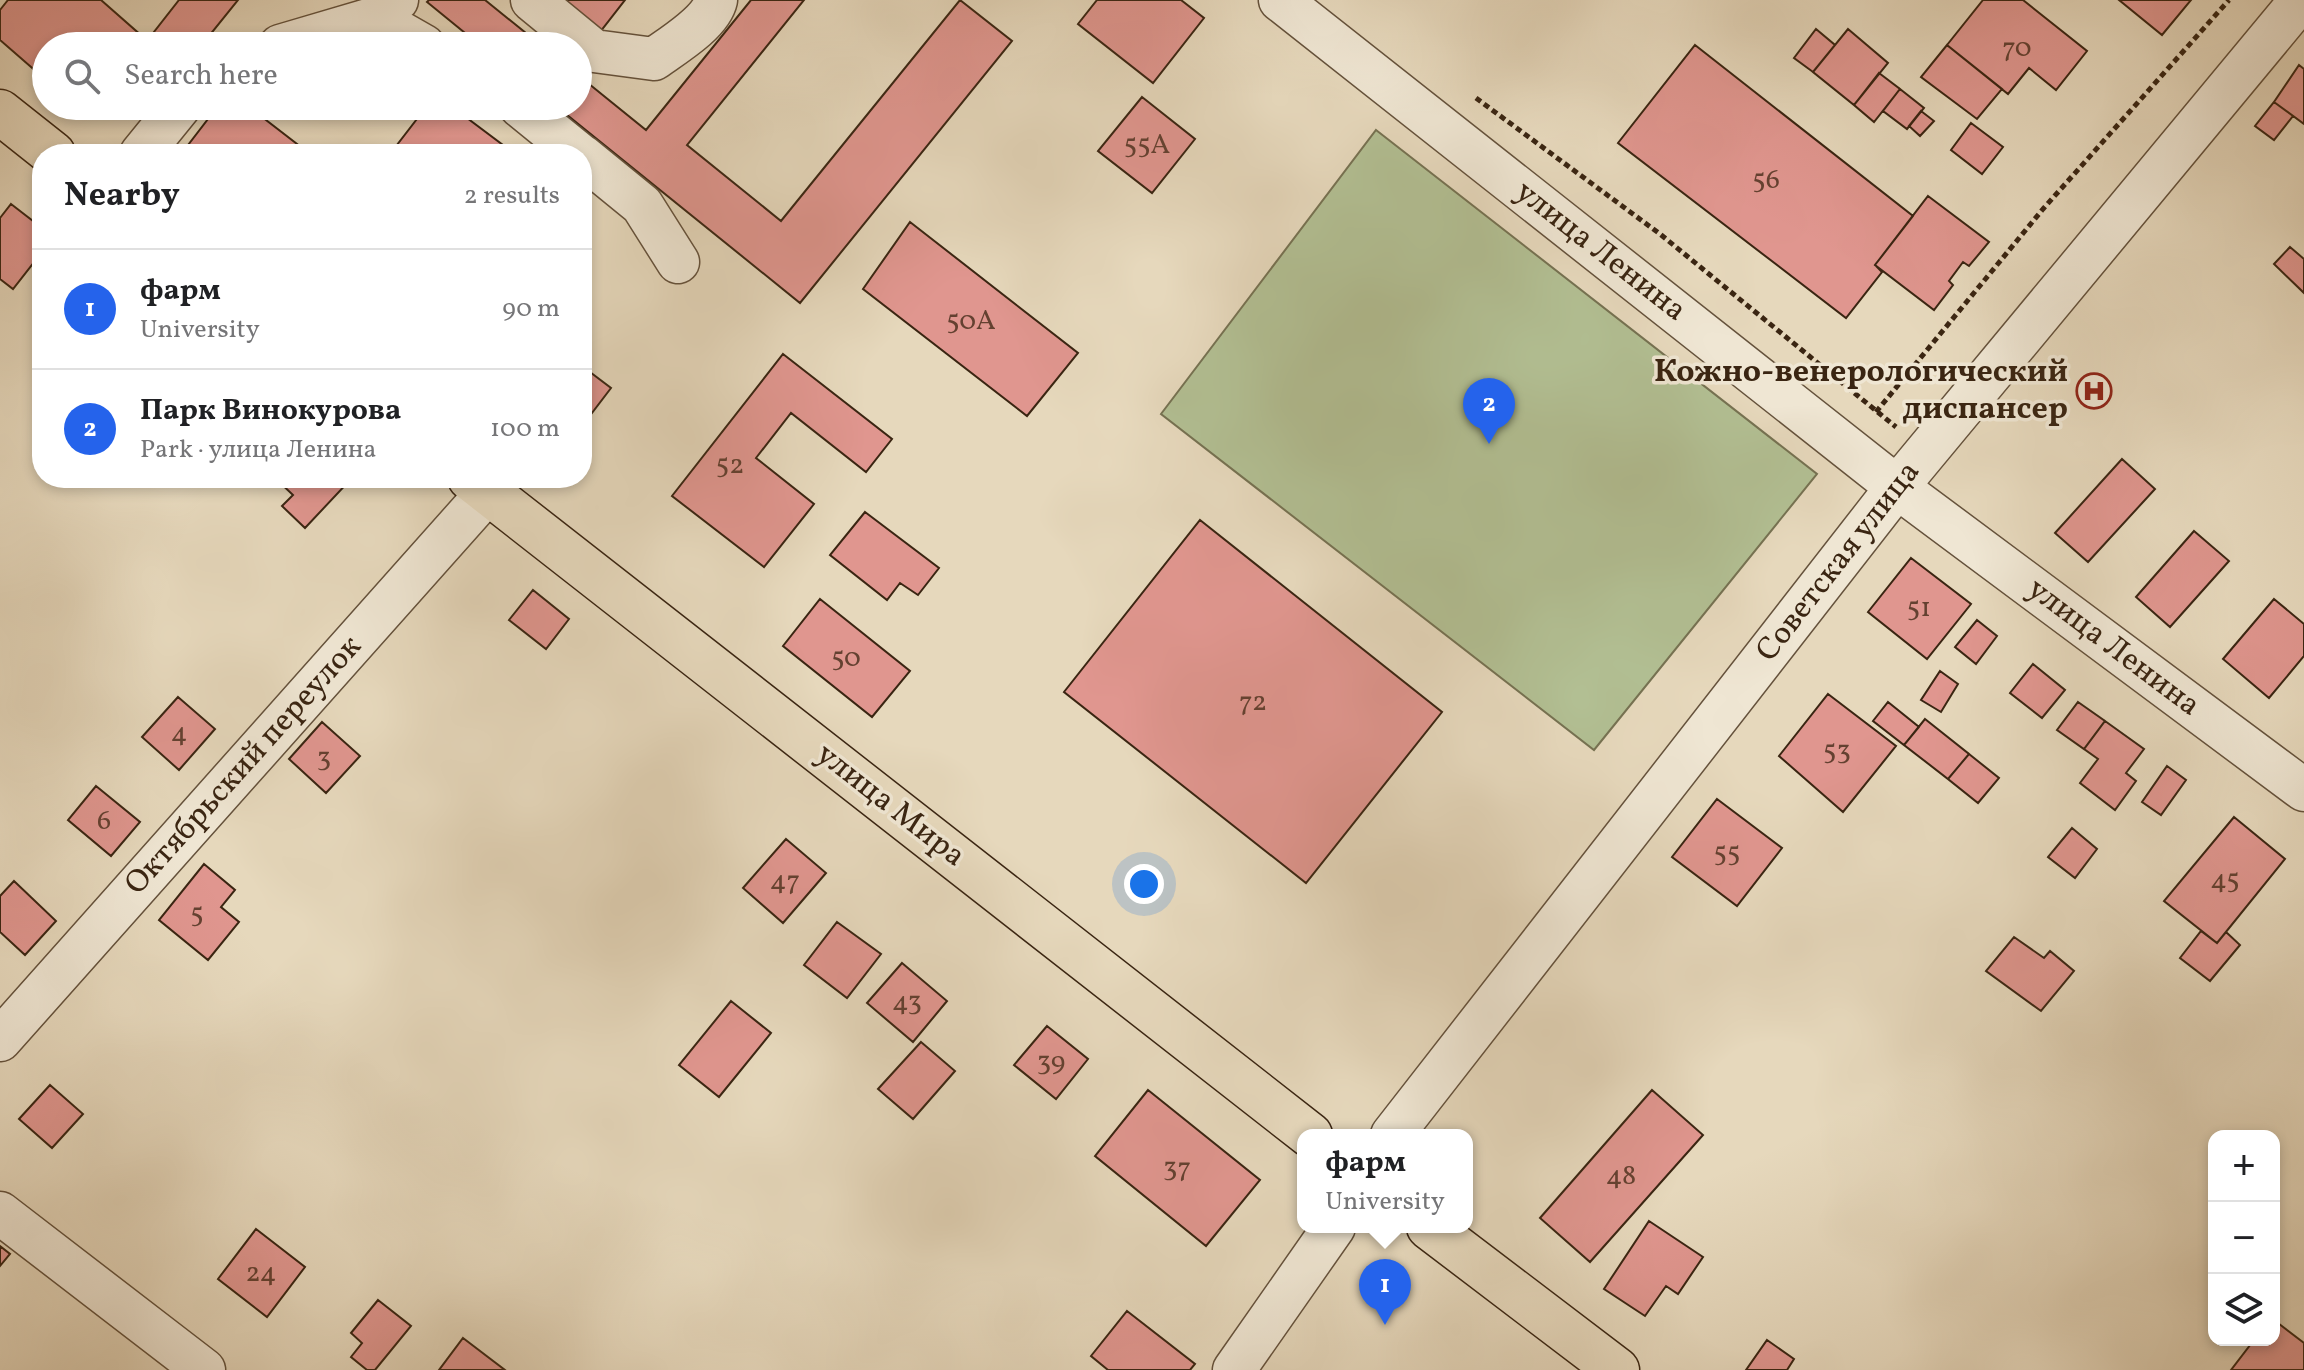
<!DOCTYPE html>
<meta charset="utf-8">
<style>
body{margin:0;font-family:Vollkorn,serif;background:#f6f6f6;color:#202124}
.controls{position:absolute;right:24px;bottom:24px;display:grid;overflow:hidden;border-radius:16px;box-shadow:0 4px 12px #0003}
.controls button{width:72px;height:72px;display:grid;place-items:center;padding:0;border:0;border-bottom:2px solid #e0e0e0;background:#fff;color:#202124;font:40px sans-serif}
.you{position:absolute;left:1144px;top:884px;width:28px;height:28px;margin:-20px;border:6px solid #fff;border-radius:50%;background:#1a73e8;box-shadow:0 0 0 12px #1a73e833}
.badge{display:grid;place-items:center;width:52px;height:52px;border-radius:50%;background:#2563eb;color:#fff;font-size:26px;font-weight:700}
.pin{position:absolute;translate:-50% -66px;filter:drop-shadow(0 2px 4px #0008)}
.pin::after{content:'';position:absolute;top:42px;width:28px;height:24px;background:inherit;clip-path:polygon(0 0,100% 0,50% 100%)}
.popup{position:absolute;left:1297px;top:1129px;width:176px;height:104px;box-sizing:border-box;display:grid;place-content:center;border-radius:16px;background:#fff;filter:drop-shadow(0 2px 6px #0005);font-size:26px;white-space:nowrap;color:#757577}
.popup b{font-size:30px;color:#202124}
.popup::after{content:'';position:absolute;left:50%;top:100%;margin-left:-16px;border:16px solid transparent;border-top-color:#fff}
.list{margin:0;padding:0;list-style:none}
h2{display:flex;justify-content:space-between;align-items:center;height:104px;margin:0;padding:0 32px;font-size:34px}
h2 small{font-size:26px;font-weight:400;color:#757577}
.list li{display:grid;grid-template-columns:52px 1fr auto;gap:24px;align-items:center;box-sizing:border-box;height:120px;padding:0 32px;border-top:2px solid #e0e0e0}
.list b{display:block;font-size:30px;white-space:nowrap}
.list p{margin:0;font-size:26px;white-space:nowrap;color:#757577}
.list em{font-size:26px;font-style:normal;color:#757577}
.icon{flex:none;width:44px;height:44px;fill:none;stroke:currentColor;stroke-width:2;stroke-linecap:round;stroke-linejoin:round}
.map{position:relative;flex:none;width:2304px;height:1370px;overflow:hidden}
.search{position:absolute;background:#fff;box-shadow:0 4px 12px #0003;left:32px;top:32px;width:560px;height:88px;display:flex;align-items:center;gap:20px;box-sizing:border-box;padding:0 28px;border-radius:44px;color:#757577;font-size:30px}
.panel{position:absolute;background:#fff;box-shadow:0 4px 12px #0003;left:32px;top:144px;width:560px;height:344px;border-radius:32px}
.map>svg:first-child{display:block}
.green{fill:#b2bf93;stroke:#767252;stroke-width:2}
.building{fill:#e0968f;stroke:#3a2512;stroke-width:2}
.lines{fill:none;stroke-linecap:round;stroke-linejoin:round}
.minor-casing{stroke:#65523c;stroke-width:45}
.major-casing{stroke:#3a2512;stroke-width:47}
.path{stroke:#3a2512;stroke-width:5;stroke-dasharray:6 4;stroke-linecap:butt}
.minor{stroke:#efe6d3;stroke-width:42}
.major{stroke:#e6d8bc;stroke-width:44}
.labels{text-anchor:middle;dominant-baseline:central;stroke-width:7;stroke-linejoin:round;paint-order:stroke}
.number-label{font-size:28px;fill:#644131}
.street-label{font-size:32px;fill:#3a2512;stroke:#efe6d3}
.poi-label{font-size:32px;font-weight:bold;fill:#3a2512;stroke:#efe6d3;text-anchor:end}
</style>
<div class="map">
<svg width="2304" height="1370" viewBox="0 0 2304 1370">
<rect width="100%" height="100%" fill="#e6d8bc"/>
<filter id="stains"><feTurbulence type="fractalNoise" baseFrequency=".0025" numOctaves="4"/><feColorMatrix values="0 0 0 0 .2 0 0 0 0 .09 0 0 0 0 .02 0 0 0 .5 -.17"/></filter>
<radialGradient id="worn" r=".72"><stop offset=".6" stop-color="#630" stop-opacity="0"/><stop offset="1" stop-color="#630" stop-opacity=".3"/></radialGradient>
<path class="green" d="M1376 130 1817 474 1594 750 1161 414Z"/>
<path class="building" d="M8 0H101L143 37 136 46H46V80L0 40V10Z
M179 0H238L201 46H143Z
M429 0H485L542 46H481L427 2Z
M558 0H625L600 32Z
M751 0H804L687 145 781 221 960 0 1012 41 800 303 556 106H578V75L646 130Z
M1097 0H1181L1204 18 1153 83 1078 24Z
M1983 0H2023L2087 51 2056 90 2029 68 2008 94 1947 45Z
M2119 0H2191L2162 35Z
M1816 29 1835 45 1813 72 1794 58Z
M1848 29 1888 63 1854 105 1813 72Z
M1695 45 1913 216 1875 265 1882 272 1846 318 1618 143Z
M1947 45 2002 89 1977 119 1921 77Z
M2299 65 2304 69V124L2274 102Z
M1879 73 1900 89 1874 122 1854 105Z
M1900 89 1924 108 1907 129 1883 111Z
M1142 97 1195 139 1152 193 1098 151Z
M2274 102 2293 116 2274 140 2255 126Z
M218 106H248L310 154H192L185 149Z
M427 106H451L515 154H390Z
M1921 111 1934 121 1920 136 1909 126Z
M1971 123 2003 147 1982 174 1951 150Z
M1928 196 1989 242 1969 266 1963 262 1949 281 1953 285 1934 310 1875 265Z
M11 204 42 228V252L13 289 0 279V218Z
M910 222 1078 353 1027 416 863 289Z
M2290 247 2304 259V293L2274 264Z
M783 354 892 439 866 472 791 413 756 458 814 504 764 567 672 496Z
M582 366 611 388 582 426Z
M2122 459 2155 489 2088 562 2055 533Z
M275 478H352L305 528 282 506 293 495Z
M865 512 939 568 918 595 900 583 887 600 830 555Z
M1200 520 1442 712 1306 883 1064 692Z
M2194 531 2229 561 2170 627 2136 597Z
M1911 558 1971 604 1927 659 1868 612Z
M533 590 569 619 546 649 509 620Z
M820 599 910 671 872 717 783 646Z
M2274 599 2304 624V656L2269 698 2223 659Z
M1977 620 1997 636 1976 664 1955 647Z
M2033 664 2065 690 2042 718 2010 693Z
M1940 671 1958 684 1941 712 1921 700Z
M1828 694 1896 746 1843 812 1779 756Z
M178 697 215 729 179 770 142 737Z
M1888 702 1919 727 1904 745 1873 721Z
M2078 702 2105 721 2084 749 2057 730Z
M1925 719 1969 754 1948 779 1904 745Z
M2105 721 2144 749 2126 773 2136 781 2115 810 2080 783 2098 759 2084 749Z
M322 722 360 756 326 793 289 759Z
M1969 754 1999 778 1978 803 1948 779Z
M2167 766 2186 780 2161 815 2142 802Z
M96 786 140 822 111 856 68 820Z
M1717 799 1782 848 1737 906 1672 857Z
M2234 817 2285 859 2217 943 2164 901Z
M2072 828 2097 849 2075 878 2048 857Z
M786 839 826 873 783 923 743 888Z
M204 864 235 890 221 907 239 922 208 960 159 920Z
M14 881 56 921 25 955 0 932V896Z
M837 922 881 954 847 998 804 965Z
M2201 931 2217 943 2226 932 2240 945 2210 981 2180 958Z
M2014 937 2044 958 2050 951 2074 971 2041 1011 1986 971Z
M902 963 947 1001 913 1042 867 1003Z
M731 1001 771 1033 719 1097 679 1065Z
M1047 1026 1088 1059 1056 1099 1014 1065Z
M921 1042 955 1071 913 1119 878 1089Z
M50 1085 83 1114 52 1148 19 1119Z
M1148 1090 1260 1180 1206 1246 1095 1156Z
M1652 1090 1703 1135 1590 1262 1540 1218Z
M1649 1221 1703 1257 1678 1294 1666 1286 1645 1316 1604 1289Z
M256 1229 305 1267 267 1317 218 1279Z
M0 1246 10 1254 0 1266Z
M378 1300 411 1326 375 1370H367L351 1357 362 1343 351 1333Z
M1127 1311 1195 1364 1190 1370H1108L1091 1356Z
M2274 1320 2304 1343V1370H2231L2254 1340H2274Z
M463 1338 505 1370H439Z
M1767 1340 1794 1359 1787 1370H1746Z"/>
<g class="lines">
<defs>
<path id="minor" d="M532 0 594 51 654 59C672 46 711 23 716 0
M1280 0 1897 487 2304 790
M375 18 424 46
M280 46 375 18 397 0
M520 106 579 154
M141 154 180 106
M582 156 642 205 678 262
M0 1040 488 492
M1392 1135 1897 487 2301 0
M0 1213 204 1370
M1234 1370 1334 1227"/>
<path id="major" d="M0 112 53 154
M470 478 1310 1135
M1429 1227 1617 1370"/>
</defs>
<use href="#minor" class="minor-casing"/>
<use href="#major" class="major-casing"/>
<path class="path" d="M1476 98 1660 234 1896 427
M1876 412 2043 209 2229 0"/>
<use href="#minor" class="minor"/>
<use href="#major" class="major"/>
</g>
<defs>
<symbol id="hospital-ring" viewBox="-11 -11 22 22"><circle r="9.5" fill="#efe6d3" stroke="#8f2418" stroke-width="1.5"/><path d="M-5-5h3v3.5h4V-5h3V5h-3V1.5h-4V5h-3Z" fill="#8f2418"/></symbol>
</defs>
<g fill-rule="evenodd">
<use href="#hospital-ring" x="2074" y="371" width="40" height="40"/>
</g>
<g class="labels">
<g class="number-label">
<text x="2017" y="48">70</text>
<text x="1147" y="145">55А</text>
<text x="1766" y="180">56</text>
<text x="971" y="321">50А</text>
<text x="730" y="465">52</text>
<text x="1919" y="608">51</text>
<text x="846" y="658">50</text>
<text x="1253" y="702">72</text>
<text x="179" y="733">4</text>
<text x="1837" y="751">53</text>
<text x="324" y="758">3</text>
<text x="104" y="821">6</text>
<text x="1727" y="853">55</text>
<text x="2225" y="880">45</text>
<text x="785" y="881">47</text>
<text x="197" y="914">5</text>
<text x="907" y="1002">43</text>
<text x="1051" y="1062">39</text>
<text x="1177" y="1168">37</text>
<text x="1621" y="1176">48</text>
<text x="261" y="1273">24</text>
</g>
<g class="street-label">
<text transform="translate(1600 252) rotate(38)">улица Ленина</text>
<text transform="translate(1839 562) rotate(-52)">Советская улица</text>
<text transform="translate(2113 648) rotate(37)">улица Ленина</text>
<text transform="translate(244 766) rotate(-48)">Октябрьский переулок</text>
<text transform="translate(890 806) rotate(38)">улица Мира</text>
</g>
<g class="poi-label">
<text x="2068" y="373">Кожно-венерологический<tspan x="2068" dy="37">диспансер</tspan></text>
</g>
</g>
<rect width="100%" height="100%" filter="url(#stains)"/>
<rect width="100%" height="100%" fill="url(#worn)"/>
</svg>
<div class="controls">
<button>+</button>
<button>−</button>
<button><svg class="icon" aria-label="layers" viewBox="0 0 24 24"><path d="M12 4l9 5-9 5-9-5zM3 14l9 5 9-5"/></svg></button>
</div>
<div class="you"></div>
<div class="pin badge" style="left:1385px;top:1325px">1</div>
<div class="popup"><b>фарм</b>University</div>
<div class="pin badge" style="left:1489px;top:444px">2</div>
<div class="search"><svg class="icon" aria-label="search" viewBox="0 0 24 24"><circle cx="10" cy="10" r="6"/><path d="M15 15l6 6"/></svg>Search here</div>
<section class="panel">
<h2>Nearby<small>2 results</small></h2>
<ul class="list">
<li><span class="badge">1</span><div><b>фарм</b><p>University</p></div><em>90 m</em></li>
<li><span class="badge">2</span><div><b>Парк Винокурова</b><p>Park · улица Ленина</p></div><em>100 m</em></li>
</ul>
</section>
</div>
